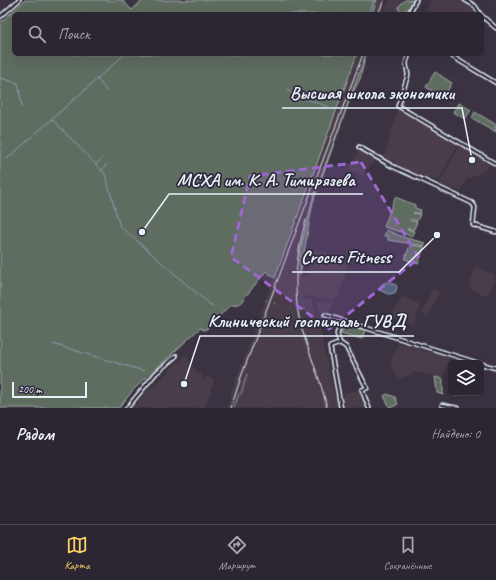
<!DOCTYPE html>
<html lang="ru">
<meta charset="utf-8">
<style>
body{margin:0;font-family:Caveat,sans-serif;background:#38323e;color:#f1f3f6}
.controls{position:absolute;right:12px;bottom:12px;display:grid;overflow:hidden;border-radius:6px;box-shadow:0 4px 16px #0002}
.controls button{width:36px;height:36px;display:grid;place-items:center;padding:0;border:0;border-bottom:1px solid #48434d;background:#2c2632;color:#f1f3f6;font:20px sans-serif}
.scale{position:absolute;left:12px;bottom:10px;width:75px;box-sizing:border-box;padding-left:4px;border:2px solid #e8f1f8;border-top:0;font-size:11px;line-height:14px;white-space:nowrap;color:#e8f1f8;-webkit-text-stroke:3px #2f2a3d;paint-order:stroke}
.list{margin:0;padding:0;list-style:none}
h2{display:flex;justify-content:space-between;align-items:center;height:52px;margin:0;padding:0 16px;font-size:17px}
h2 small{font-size:13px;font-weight:400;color:#a6a5ac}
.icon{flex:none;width:22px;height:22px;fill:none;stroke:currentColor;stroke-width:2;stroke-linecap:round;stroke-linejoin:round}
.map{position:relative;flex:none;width:496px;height:408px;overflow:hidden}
.search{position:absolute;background:#2c2632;box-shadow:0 4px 16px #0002;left:12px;right:12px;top:12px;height:44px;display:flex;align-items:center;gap:10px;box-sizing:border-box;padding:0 14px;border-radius:6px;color:#a6a5ac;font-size:15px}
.sheet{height:116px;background:#2c2632}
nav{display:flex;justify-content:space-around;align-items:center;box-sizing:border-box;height:56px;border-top:1px solid #48434d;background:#2c2632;font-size:11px;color:#a6a5ac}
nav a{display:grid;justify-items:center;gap:2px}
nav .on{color:#ffd166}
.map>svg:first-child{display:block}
.built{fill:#493e48}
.green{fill:#5f6c61;stroke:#a4aeac}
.water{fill:#576480;stroke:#919cb0}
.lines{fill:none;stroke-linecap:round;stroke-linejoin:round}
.stream{stroke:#919cb0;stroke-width:1}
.minor-casing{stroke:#e8f1f8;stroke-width:5.5}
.minor{stroke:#2f2a3d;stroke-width:2.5}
.rail{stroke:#e8f1f8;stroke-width:1}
.marked{fill:#9c67d0;fill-opacity:0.2;stroke:#9c67d0;stroke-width:3;stroke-dasharray:8 5;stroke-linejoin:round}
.leader{fill:none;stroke:#e8f1f8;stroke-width:1.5}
.callout-dot{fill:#e8f1f8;stroke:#2f2a3d;stroke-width:1.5}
.callout-label{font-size:18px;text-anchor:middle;font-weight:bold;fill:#e8f1f8;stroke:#2f2a3d;stroke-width:3.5;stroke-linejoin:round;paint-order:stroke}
</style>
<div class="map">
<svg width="496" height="408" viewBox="0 0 496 408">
<rect width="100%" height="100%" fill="#3b3342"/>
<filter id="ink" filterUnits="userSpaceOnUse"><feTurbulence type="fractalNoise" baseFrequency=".025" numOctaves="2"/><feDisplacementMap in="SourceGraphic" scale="8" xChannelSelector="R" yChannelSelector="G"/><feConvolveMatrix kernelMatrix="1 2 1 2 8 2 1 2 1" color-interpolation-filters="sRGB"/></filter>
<g filter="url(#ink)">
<path class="built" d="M377 0H386L381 14H372Z
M389 0H405L400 5 401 14H396L393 9 391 14H383Z
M431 0H459L471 7 476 14H434L427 10Z
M357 54H366L313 198 300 251V275L308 276 312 255 315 248 348 264 339 297 332 300 305 296 304 299 312 300 317 316H319L320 320 318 322 306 319 305 322 317 326 319 323 321 324 320 328 334 396 337 395 340 408H227L231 393Z
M398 109 458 143 438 181 409 171 384 157Z
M460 144 491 162 486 170 466 180 461 191 439 184Z
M359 150 376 159 373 165 370 164 363 176 349 169Z
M475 267 496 275 487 296 469 288Z
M432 289 439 291 428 317 422 314Z
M403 297 419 303 420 305 414 325 392 318 395 308Z
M317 301 334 302 330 312 320 313Z
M398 343 449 357 444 378 416 372 399 379 390 363Z
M186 354 196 372 202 375 204 381 207 377 214 380 205 408H133L148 389 150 390Z
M358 390 367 408H346L343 393Z"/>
<path class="green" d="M25 0H122L132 10 143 0H377L372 14H14V54H357L275 278 266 271 241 302 238 304 230 305 208 328 204 330 200 328 133 390 119 408H0V23Z
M405 0H413L408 9 400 12 398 7Z
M366 54 360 79 351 96 313 202 300 275V251L313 198Z
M435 72 452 83 443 98 426 87Z
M459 103 471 110 465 119 453 112Z
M475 112 495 124 496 132 472 118Z
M395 197 415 205V208L421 210 420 213H413L420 214 417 221 411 219 410 221 417 222 414 229H407L414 231 411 237 404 233 384 227Z
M386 230 403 237 425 243V246L388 240V236H384Z
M410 245 424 247 418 264 405 259Z
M343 324 365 330 362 339 341 333Z
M435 377 443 379V395L437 393Z
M387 394 395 397 398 404 390 408 384 396Z"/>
<path class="water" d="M387 282 396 285 397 287 395 293 388 294 379 290 382 284Z"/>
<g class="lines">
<path class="stream" d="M369 14 374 0
M0 78 18 83 22 107
M97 79 107 91
M288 90 292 94 329 107
M52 119 105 174 120 227 127 232
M7 159 125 54
M96 164 102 158
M101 171 107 164
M128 233 208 303 213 306
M266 300 267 301
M274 303 275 304
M300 308 301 309
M303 309H304
M53 344 144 371
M241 394 247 374
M234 408 239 394"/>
<defs>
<path id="minor" d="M465 0 475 6 480 14
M409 14 416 0
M482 16 496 28
M0 17 19 0
M409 54 406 63 408 75 398 106 496 164
M448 54 496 83
M359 147 392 166 472 203 475 207 473 225 496 232
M325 315 478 363
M340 343 346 347 366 386 367 388 362 390 369 408
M340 343 330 347 341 408
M340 343 337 334 341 321
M481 364 496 368
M442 405 457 408
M127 408 156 373 176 356"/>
</defs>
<use href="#minor" class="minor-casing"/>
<use href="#minor" class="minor"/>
<path class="rail" d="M378 14 384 0
M306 220C296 253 292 292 301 326 309 354 321 380 327 408
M231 408 241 377 363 54"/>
</g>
</g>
<path class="marked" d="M361 162 419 258 329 329 231 257 250 176Z"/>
<path class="leader" d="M472 160L462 108H282M142 232L169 194H363M437 235L399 272H292M184 384L200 336H414"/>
<g class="callout-dot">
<circle cx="472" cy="160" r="4"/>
<circle cx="142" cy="232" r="4"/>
<circle cx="437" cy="235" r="4"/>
<circle cx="184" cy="384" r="4"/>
</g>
<g class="callout-label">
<text x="372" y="99">Высшая школа экономики</text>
<text x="266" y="186">МСХА им. К. А. Тимирязева</text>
<text x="346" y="263">Crocus Fitness</text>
<text x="307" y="327">Клинический госпиталь ГУВД</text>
</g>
</svg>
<div class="controls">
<button><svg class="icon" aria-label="layers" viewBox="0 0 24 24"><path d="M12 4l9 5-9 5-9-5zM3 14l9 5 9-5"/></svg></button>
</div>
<div class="scale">200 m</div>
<div class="search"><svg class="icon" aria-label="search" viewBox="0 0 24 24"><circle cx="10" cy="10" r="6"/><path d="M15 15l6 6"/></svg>Поиск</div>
</div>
<section class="sheet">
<h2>Рядом<small>Найдено: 0</small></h2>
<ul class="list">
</ul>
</section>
<nav>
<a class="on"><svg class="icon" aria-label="map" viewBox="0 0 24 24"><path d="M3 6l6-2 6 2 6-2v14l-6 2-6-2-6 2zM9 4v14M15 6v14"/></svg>Карта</a>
<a><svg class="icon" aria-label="directions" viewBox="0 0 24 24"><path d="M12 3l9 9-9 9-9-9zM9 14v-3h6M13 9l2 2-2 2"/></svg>Маршрут</a>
<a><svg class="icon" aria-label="saved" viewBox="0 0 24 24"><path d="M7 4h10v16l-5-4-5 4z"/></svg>Сохранённые</a>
</nav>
